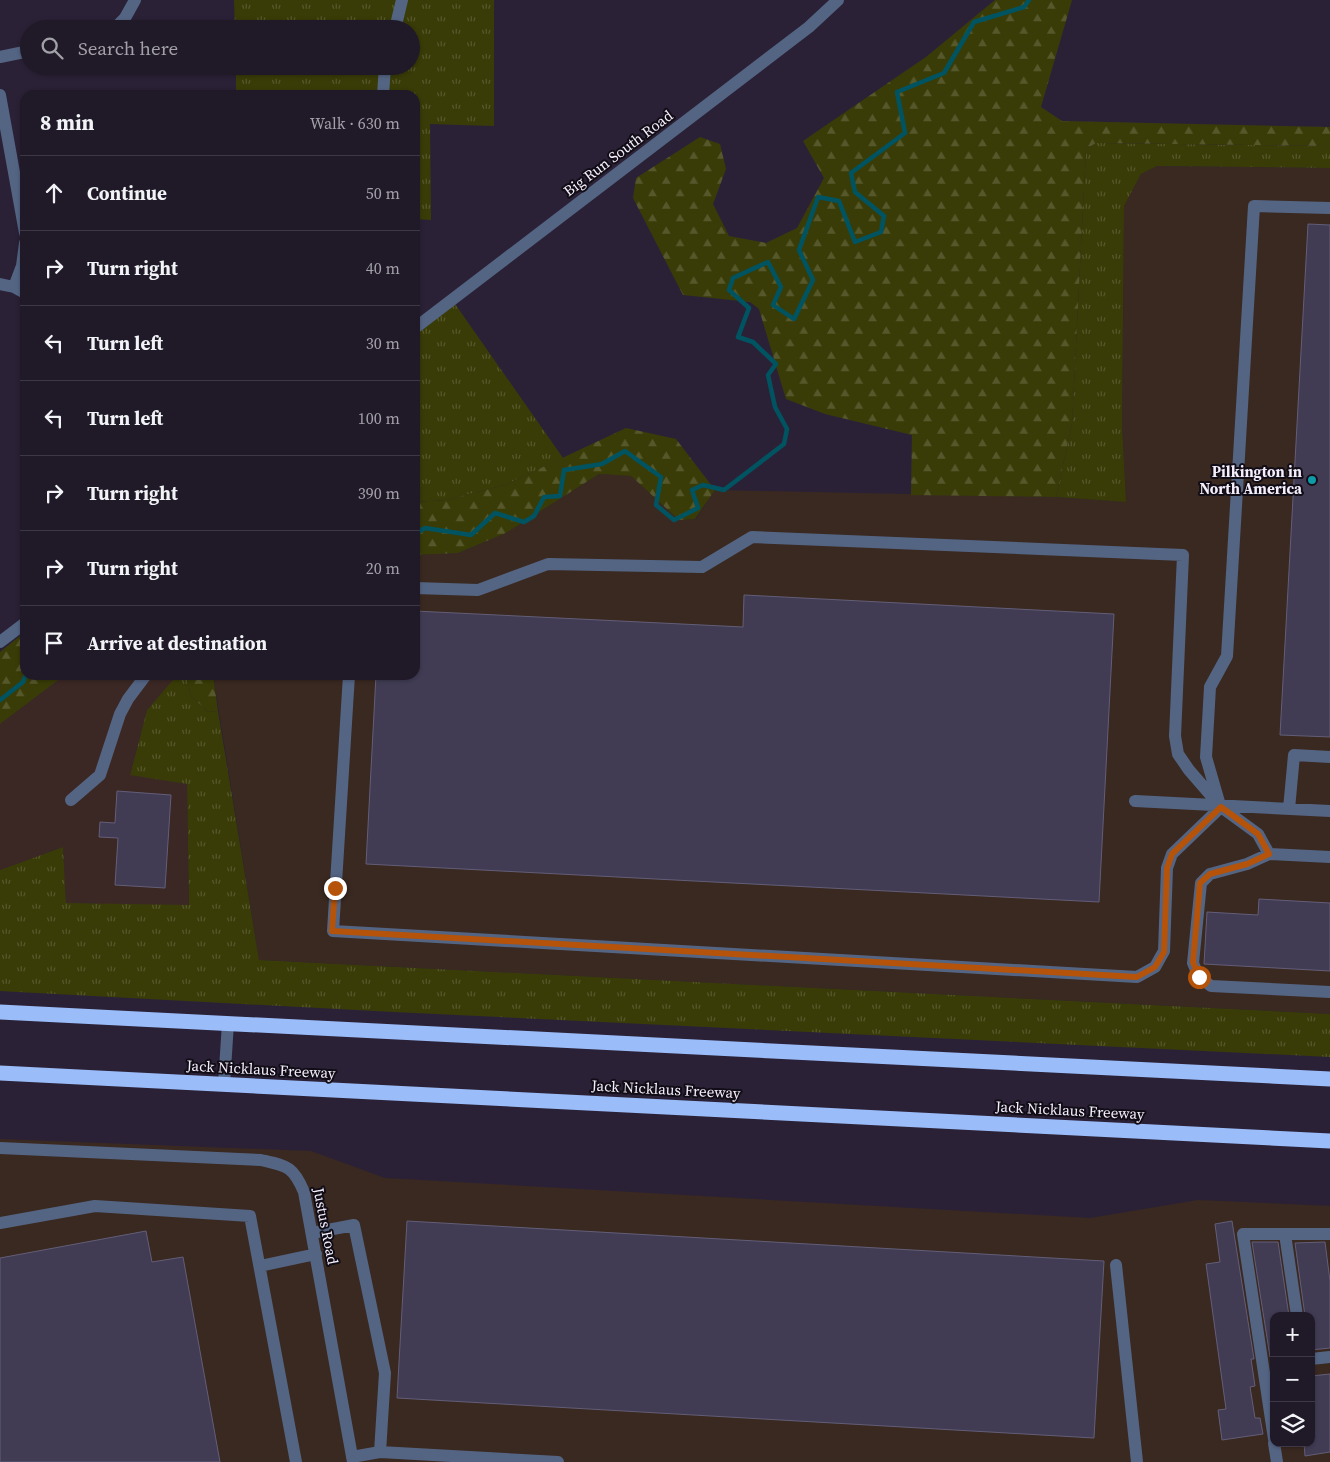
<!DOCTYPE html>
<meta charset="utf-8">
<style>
body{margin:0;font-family:"Source Serif 4",serif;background:#282230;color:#f1f3f6}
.controls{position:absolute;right:15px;bottom:15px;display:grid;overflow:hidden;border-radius:10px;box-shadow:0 1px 4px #0004}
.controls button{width:45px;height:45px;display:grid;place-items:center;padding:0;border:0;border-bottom:1px solid #3d3845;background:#201928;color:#f1f3f6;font:25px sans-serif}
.stop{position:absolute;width:15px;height:15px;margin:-11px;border:4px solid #b45309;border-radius:50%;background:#fff}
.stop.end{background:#b45309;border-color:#fff;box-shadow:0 1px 5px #0008}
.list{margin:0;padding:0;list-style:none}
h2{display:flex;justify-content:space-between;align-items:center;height:65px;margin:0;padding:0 20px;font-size:21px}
h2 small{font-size:16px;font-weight:400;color:#a2a0a8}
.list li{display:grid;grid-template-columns:32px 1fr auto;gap:15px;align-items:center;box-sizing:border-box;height:75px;padding:0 20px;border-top:1px solid #3d3845}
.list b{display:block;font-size:19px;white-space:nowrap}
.list em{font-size:16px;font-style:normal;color:#a2a0a8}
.icon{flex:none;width:28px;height:28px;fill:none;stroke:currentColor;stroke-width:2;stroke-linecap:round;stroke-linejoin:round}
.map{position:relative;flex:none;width:1330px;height:1462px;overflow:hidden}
.search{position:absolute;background:#201928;box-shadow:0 1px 4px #0004;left:20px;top:20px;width:400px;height:55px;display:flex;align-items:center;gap:12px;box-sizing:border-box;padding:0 18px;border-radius:28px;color:#a2a0a8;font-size:19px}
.panel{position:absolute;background:#201928;box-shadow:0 1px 4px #0004;left:20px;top:90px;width:400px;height:590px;border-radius:15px}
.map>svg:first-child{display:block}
.commercial{fill:#3b2825}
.industrial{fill:#3a2921;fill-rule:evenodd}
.grass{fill:url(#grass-tufts)}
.forest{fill:url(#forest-firs)}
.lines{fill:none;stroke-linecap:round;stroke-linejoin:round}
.stream{stroke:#005461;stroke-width:4.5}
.building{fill:#413c54;stroke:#635e78}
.minor{stroke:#546584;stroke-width:12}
.highway{stroke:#9abdfa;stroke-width:15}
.route{stroke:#b45309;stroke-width:6}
.culture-dot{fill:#0f9aa8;stroke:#110d16;stroke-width:2}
.labels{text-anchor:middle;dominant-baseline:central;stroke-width:4;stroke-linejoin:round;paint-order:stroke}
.street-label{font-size:15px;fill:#f5eefc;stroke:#110d16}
.poi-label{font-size:15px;font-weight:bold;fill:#f5eefc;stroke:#110d16;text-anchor:end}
</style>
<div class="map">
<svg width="1330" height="1462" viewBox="0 0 1330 1462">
<defs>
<pattern id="grass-tufts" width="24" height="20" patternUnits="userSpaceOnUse" patternTransform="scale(1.25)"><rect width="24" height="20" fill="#393c07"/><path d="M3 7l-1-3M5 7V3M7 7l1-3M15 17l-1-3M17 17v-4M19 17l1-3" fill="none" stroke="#56582c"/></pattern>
<pattern id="forest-firs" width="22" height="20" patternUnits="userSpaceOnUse" patternTransform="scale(1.25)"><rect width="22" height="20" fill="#393c07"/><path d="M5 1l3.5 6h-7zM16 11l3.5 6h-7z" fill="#56582c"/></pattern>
</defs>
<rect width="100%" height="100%" fill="#2b2136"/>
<path class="commercial" d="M65 675H177L147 710 130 774 187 784 189 906 66 903 63 847 0 870V724Z"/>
<path class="industrial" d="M1157 166 1330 168V1014L259 960 213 675H415V555L458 553 506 533 599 474 631 476 679 520 696 519 715 490 1056 497 1126 502 1122 425 1124 206 1141 174Z
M0 1139 311 1151 385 1178 1090 1218 1198 1200 1330 1206V1462H0ZM1274 1316H1311V1443H1274Z"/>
<path class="grass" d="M234 0H494V126L430 124 431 220 415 219V95H236V66H411V29H235Z
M1096 143 1330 146V168L1157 166 1141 174 1124 206 1122 425 1126 502 1056 497 1072 424 1086 149Z
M455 304 563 458 505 485 446 500 415 502V335Z
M177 675H186L191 696 208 712 218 711 259 960 1330 1014V1057L394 1012 0 991V870L63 847 66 903 189 905 187 784 130 775 147 710Z"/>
<path class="forest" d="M995 0H1072L1041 107 1062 121 1330 127V146L1096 143 1086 149 1072 424 1056 497 911 495 912 435 825 414 786 399 759 309 750 302 683 295 633 198 636 178 700 137 720 144 726 169 713 204 729 236 766 243 797 228 824 178 803 141 926 57Z
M626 428 676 439 715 490 695 519 679 520 631 476 599 474 506 533 458 553 415 555V502L446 500 505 485Z
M25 632V675H65L0 724V652Z
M186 675H213L218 711 208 712 191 696Z"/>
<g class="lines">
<path class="stream" d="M415 534 425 528 471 535 495 513 524 522 534 516 544 497 560 496 564 470 602 464 625 451 661 477 656 505 674 520 698 508 692 490 703 485 724 490 784 444 787 429 775 407 768 375 776 364 753 342 738 337 749 308 729 290 733 278 768 262 781 287 773 305 794 319 813 280 799 250 818 197 839 201 855 242 881 232 884 216 855 192 851 173 905 133 897 92 944 73 974 22 1024 7 1029 0
M0 700 23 682 26 675"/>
</g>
<path class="building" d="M1308 224 1330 225V737L1280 735Z
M744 595 1114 614 1099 902 366 864 376 675H415V611L743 627Z
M117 791 171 795 165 888 115 885 118 838 99 837 100 822 115 823Z
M1259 899 1330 903V971L1204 964 1207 912 1258 915Z
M407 1221 1104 1261 1094 1438 397 1398Z
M1232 1221 1254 1359H1251L1255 1386 1250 1387 1255 1418H1260L1263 1434 1222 1440 1218 1410 1226 1409 1206 1264 1220 1262 1215 1224Z
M146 1231 152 1262 183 1257 220 1462H0V1258Z
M1252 1242H1278L1289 1316H1274V1356L1270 1357Z
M1325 1242 1330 1281V1348L1311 1350V1316H1305L1295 1243Z
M1330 1374V1452L1305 1456 1304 1443H1311V1376Z"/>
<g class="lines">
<path class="minor" d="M114 29 125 18 135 0
M395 29 402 0
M0 57 29 51
M0 95 25 233
M383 95 385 66
M0 284 14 287 25 293
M14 287 22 266 25 243
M415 328 809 27 838 0
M415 588 478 590 548 564 702 567 752 537 1183 555 1175 736 1178 754 1189 770 1221 807 1258 834 1269 854
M0 642 25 623
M349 675 333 931 1137 977 1155 967 1164 951 1167 868 1172 854 1221 807
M71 800 100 775 120 714 128 699 146 675
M1135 801 1330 811
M1219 802 1206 757 1210 687 1227 656 1254 206 1330 208
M1289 809 1294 755 1330 757
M1330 857 1269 854 1247 864 1210 874 1201 883 1193 963 1199 977 1211 986 1330 992
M224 1084 228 1023
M0 1148 261 1160C287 1166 293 1166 304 1192L353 1462
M0 1223 95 1206 250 1216 296 1462
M312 1233 354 1225 385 1373 380 1452 558 1462
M1285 1234 1297 1316
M1116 1265 1137 1462
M260 1266 316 1254
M1311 1359 1330 1357
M1274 1439 1243 1234H1330
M1274 1443 1277 1462
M352 1457 380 1452"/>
<path class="highway" d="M0 1012 1330 1079
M0 1073 1330 1141"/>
</g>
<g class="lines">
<path class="route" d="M335 888 332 931 1137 977 1155 967 1164 952 1167 868 1172 854 1221 807 1258 834 1269 854 1247 864 1210 874 1200 883 1193 962 1199 977"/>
</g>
<circle class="culture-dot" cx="1312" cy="480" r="5"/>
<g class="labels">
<g class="street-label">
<text transform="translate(618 153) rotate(-37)">Big Run South Road</text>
<text transform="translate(261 1069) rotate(3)">Jack Nicklaus Freeway</text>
<text transform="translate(666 1089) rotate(3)">Jack Nicklaus Freeway</text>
<text transform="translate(1070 1110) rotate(3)">Jack Nicklaus Freeway</text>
<text transform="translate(326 1226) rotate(79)">Justus Road</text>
</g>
<g class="poi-label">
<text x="1302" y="471">Pilkington in<tspan x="1302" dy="17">North America</tspan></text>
</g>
</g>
</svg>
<div class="controls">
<button>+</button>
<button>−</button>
<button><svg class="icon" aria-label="layers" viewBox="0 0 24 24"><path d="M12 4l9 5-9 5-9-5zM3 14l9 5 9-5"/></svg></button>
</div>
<div class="stop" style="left:1199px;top:977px"></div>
<div class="stop end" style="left:335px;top:888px"></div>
<div class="search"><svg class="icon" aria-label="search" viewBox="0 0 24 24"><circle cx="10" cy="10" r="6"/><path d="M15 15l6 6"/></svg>Search here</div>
<section class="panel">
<h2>8 min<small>Walk · 630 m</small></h2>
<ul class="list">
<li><svg class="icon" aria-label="ahead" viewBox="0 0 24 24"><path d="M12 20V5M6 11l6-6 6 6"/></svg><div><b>Continue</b></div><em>50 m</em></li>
<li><svg class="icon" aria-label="right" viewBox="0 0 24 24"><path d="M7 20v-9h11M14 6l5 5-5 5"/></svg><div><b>Turn right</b></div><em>40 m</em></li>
<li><svg class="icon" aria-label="left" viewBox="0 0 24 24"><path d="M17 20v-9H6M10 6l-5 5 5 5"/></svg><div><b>Turn left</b></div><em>30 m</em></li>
<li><svg class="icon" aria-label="left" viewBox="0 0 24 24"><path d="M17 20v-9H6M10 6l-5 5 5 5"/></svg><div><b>Turn left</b></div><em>100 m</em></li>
<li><svg class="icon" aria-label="right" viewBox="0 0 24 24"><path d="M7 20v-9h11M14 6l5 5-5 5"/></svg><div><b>Turn right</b></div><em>390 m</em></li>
<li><svg class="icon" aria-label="right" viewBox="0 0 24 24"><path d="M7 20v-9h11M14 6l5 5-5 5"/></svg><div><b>Turn right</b></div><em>20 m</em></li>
<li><svg class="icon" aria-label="arrive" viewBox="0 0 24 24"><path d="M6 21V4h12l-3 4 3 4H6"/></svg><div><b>Arrive at destination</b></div></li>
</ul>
</section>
</div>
